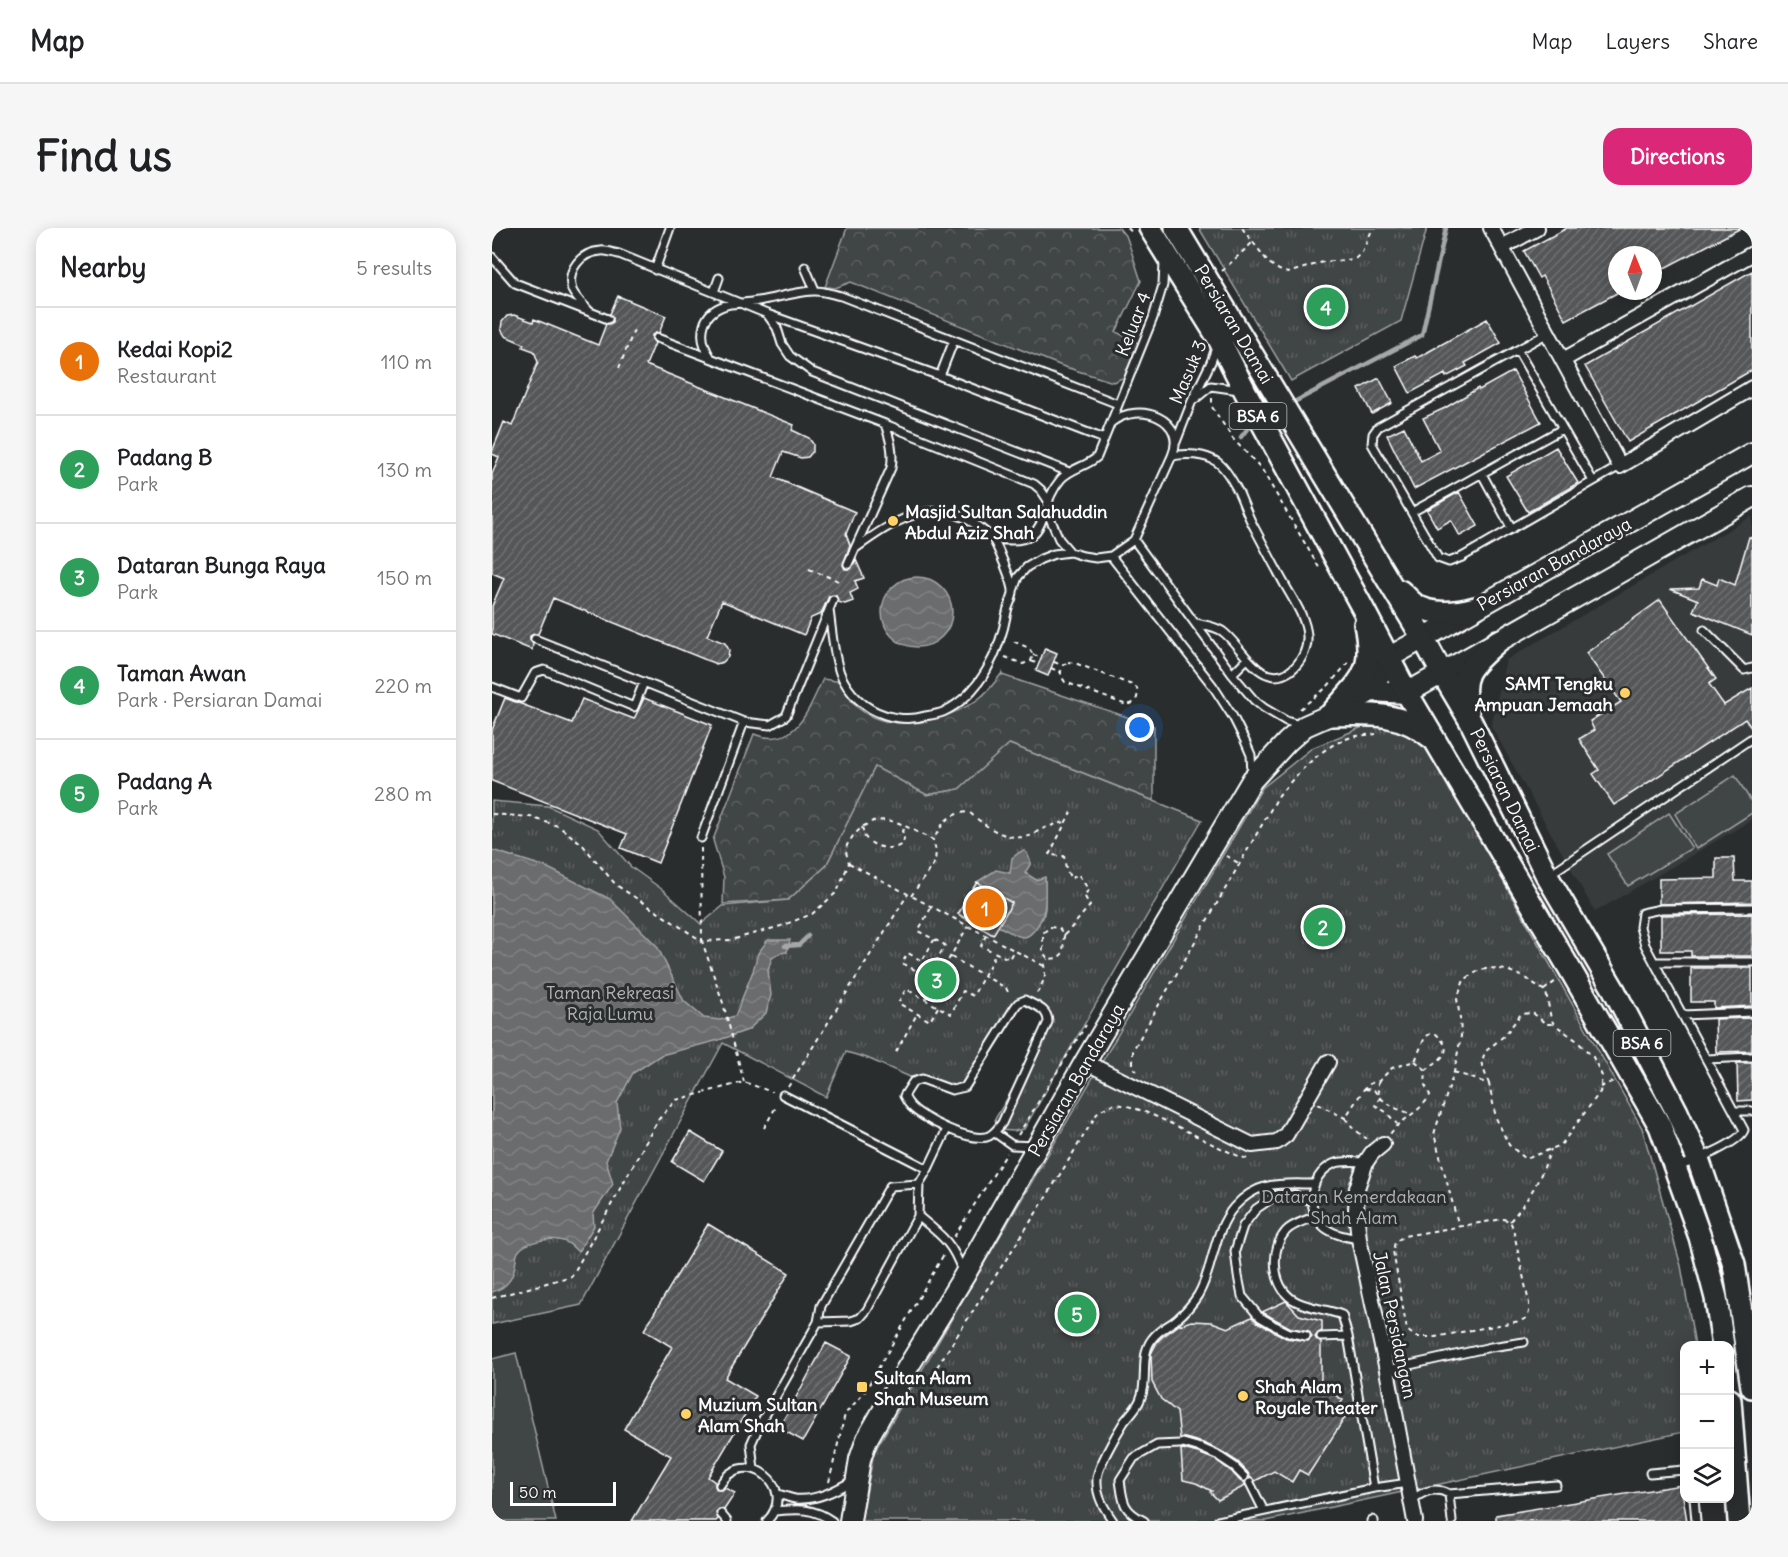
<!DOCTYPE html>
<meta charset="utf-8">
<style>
body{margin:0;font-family:Delius,sans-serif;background:#f6f6f6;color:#202124}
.controls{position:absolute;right:18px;bottom:18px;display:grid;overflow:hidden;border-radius:12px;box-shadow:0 3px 15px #0003}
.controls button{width:54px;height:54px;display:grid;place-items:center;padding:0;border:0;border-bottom:2px solid #e0e0e0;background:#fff;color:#202124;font:30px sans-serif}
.compass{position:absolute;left:1116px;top:18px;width:54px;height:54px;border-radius:50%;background:#fff;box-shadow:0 3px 15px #0003;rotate:359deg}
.scale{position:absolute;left:18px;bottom:15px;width:106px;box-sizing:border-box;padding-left:6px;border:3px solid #fff;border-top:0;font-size:16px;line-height:21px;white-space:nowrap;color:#fff;-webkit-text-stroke:4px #2a2d2e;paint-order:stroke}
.you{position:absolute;left:648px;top:500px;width:21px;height:21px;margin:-15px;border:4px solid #fff;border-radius:50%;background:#1a73e8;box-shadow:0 0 0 9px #1a73e833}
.badge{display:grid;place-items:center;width:39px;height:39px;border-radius:50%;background:#db2777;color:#fff;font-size:20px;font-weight:700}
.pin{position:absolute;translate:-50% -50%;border:3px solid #fff;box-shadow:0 2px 6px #0006}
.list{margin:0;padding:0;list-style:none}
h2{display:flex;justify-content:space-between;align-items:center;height:78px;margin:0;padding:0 24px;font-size:26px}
h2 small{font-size:20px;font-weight:400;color:#757577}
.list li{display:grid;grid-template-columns:39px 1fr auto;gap:18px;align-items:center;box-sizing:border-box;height:108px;padding:0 24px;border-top:2px solid #e0e0e0}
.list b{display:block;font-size:22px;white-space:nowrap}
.list p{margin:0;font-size:20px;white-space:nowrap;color:#757577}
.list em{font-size:20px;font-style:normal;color:#757577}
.icon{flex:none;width:33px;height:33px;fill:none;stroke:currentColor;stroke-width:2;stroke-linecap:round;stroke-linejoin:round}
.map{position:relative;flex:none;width:1260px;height:1293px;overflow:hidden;border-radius:18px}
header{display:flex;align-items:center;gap:36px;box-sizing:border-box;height:84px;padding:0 30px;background:#fff;border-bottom:2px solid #e0e0e0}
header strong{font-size:28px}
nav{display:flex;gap:33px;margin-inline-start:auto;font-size:21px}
.intro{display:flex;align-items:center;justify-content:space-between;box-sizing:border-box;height:144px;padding:0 36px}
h1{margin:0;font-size:42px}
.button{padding:15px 27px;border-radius:18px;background:#db2777;color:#fff;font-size:21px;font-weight:700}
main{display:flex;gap:36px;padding:0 36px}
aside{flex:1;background:#fff;border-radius:18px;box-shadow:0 3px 15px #0003}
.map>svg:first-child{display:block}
.built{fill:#373a3b}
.green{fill:#414445;stroke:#a0a2a2;stroke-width:1.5}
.forest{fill:url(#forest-crowns);stroke:#a0a2a2;stroke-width:1.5}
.park{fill:url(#park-tufts);stroke:#a0a2a2;stroke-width:1.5;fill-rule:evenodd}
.water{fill:url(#water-waves);stroke:#a6a7a7;stroke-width:1.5}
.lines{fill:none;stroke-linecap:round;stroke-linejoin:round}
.stream{stroke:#a6a7a7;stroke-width:4.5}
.building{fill:url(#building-hatch);stroke:#fff;stroke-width:1.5}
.lane-casing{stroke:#fff;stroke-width:11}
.street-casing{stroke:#fff;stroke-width:18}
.secondary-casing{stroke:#fff;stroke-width:24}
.primary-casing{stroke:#fff;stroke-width:26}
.path{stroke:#fff;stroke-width:2;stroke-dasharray:4.5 4.5;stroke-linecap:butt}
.lane{stroke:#2a2d2e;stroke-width:7}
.street{stroke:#2a2d2e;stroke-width:14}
.secondary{stroke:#2a2d2e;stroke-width:20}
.primary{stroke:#2a2d2e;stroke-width:21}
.poi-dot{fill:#ffd166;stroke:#2a2d2e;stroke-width:2}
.labels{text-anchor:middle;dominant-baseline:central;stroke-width:6;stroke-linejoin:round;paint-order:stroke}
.shield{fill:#2a2d2e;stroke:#bfc0c0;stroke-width:1.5}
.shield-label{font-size:16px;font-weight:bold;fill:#fff}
.street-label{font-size:18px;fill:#fff;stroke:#2a2d2e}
.poi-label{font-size:18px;font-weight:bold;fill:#fff;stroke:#2a2d2e;text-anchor:start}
.park-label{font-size:18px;fill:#b3b4b5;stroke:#2a2d2e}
</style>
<header>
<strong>Map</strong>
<nav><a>Map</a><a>Layers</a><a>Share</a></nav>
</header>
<div class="intro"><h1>Find us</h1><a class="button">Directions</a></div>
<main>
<aside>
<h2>Nearby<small>5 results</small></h2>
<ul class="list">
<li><span class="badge" style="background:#e8710a">1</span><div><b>Kedai Kopi2</b><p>Restaurant</p></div><em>110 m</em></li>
<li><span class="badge" style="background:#2e9e5b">2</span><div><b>Padang B</b><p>Park</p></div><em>130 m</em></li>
<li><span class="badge" style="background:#2e9e5b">3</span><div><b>Dataran Bunga Raya</b><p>Park</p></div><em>150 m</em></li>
<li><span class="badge" style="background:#2e9e5b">4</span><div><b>Taman Awan</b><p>Park · Persiaran Damai</p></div><em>220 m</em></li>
<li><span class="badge" style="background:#2e9e5b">5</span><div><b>Padang A</b><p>Park</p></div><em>280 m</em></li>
</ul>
</aside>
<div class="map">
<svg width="1260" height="1293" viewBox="0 0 1260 1293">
<defs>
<pattern id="forest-crowns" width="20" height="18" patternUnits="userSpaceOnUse" patternTransform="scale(1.5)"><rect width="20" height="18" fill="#414445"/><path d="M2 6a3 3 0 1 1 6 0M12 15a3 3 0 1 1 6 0" fill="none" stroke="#5e6061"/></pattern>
<pattern id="park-tufts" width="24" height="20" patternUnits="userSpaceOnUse" patternTransform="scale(1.5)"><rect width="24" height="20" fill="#414445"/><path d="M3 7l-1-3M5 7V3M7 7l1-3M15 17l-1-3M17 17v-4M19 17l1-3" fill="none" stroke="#5e6061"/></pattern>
<pattern id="water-waves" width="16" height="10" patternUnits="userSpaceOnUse" patternTransform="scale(1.5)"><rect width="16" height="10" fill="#6a6c6d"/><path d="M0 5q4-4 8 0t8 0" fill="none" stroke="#808283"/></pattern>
<pattern id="building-hatch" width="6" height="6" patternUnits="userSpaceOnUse" patternTransform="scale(1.5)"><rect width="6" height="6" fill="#555758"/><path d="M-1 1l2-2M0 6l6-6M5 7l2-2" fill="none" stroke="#6e7071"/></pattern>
</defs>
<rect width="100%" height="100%" fill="#2a2d2e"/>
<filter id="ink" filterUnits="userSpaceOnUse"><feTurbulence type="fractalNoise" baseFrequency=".0167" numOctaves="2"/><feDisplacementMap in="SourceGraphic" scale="12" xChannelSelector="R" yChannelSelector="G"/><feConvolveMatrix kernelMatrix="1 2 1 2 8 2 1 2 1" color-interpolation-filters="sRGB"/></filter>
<g filter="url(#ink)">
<path class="built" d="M1260 288V592L1103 684 999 498 1014 432Z"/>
<path class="green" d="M1243 547 1260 575V585L1204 621 1183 586Z
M1177 585 1200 620 1136 658 1115 626Z
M24 1125 64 1293H0V1131Z"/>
<path class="forest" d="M355 0H627L635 10 649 53 624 104 648 116 633 149 621 154 570 138 359 54 343 60 333 59Z
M510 445V447L662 498V573L518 516 467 561 435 567 383 539 334 638 296 672 231 676 232 649 221 612 262 506C305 522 316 481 331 451L350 454C368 512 446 499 485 472 495 465 502 456 510 445Z"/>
<path class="park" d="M707 0H935L909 93 799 153Z
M880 495 926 502 1150 900 1189 1038 1203 1117 1192 1118V1204L774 1293H369L382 1224 770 560 820 520Z
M517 516 710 592 532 901 522 903 506 902 503 891 558 798 556 782 534 770 525 772 471 857 460 859 430 847 418 849 375 830 354 824 334 869 231 815 89 1077 0 1096V573L56 578 106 601 139 639 171 662 209 696 231 678 296 672 334 638 383 539 435 567 467 561ZM533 645 544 652 553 650V681L551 690 529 708 506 698 501 706 466 686 485 654Z"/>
<path class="water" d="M390 384a35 35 0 1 1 70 0a35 35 0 1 1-70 0Z
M0 622 54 639 118 671 165 718 192 773 212 790 228 792 243 788 261 743 266 725 276 712H298L295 724 288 725 280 730 276 742 279 767 274 785 256 802 227 812 169 827 141 845 125 875 128 900 114 933 121 956 101 986 102 998 86 1024C82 1020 77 1014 71 1013 59 1009 33 1013 26 1024 24 1028 24 1033 23 1038 21 1052 14 1060 0 1064Z
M532 623 535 625 539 635 533 645 544 652 553 649C553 670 556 683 544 700 541 704 538 708 533 709 525 710 514 701 506 698L520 675 485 654 504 642 518 645 520 630 528 624Z"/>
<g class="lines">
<path class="stream" d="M804 173 930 107 954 0
M749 209 759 196
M293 718 307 717 316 708"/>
</g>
<path class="building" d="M1075 0H1249L1161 46V27H1125V65L1074 92 1050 48 1047 50 1032 23Z
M1260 43V142L1136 214 1093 138Z
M126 68 174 88 167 105H164L160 107V111L163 115 154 137 302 197 300 202 317 210 321 216V223L316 229 309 230 291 224 281 249 363 284 354 306 358 317 351 337 353 341H359L364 332 372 350 363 353 366 361 358 365 361 373 353 376 346 374 344 367 337 368 329 386 319 390 312 407 230 373 215 408 233 415 237 422 236 429 231 434 224 436 61 370 46 406H42L38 408V412L41 416 40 422 0 406V378L12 350 0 345V246L7 229 0 226V224L12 194 20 198 46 134 42 123 31 119 32 116 13 108 9 101 10 94 15 88 22 87 41 94 42 91 106 117 114 96H117L121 94V90L118 86Z
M995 91 1009 115 973 135 975 138 954 149 953 146 918 165 904 138 923 128 925 130Z
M1021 143 1049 194 922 261 895 207 912 199 929 233 948 223 931 190 953 180 986 160 987 162Z
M887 150 900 175 880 186 867 161Z
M1064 219 1086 255 1036 284 1014 248Z
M967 264 986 298 968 308 959 292 945 300 935 282Z
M1257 309 1260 310V407L1201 383 1206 372 1178 361 1207 360 1210 351 1225 357 1227 350 1243 357Z
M1168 372 1224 451 1217 456 1232 477 1260 460V501L1253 491 1122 577 1101 546 1107 542 1087 511 1102 502 1098 493 1129 474 1094 425Z
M553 420 565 425 556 448 544 443Z
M13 470 80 495 90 471 142 491 152 470 220 497 166 635 129 620 135 606 0 553V502Z
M1224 630H1242L1243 653H1260V674L1167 676V651L1224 650Z
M485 654 520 675 501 707 466 686Z
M1260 686V728H1199V723H1169V687Z
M1199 740H1260V778L1222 780V774H1199Z
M1260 790V823L1224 824 1223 791Z
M1245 835H1260V872L1246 873Z
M198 904 230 923 212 953 180 934Z
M216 996 297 1045 233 1150 264 1168 216 1249 223 1254V1258L225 1262H229L233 1260 243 1265 232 1282 227 1281 224 1284 226 1291 224 1293H140L179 1228 132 1201 180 1119 152 1102Z
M794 1073 807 1087 830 1093V1103L826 1105 823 1109 825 1112 829 1115V1158L851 1172 844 1182 854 1188 816 1247 807 1242 800 1254 782 1243 763 1253 758 1249 756 1245 746 1234 727 1222 711 1215 693 1210H688L685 1184 669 1171 660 1154 659 1126 665 1114 670 1109 687 1097 700 1093 720 1094 736 1100 760 1089 765 1094 794 1110 816 1113 820 1109 817 1103 799 1100 770 1084Z
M334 1115 359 1128 311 1213 287 1200Z
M691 1221 706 1225 724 1232 740 1244 748 1253 752 1255 753 1258 726 1272 718 1264 720 1263 704 1255 691 1252 689 1222Z
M1189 1257 1195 1293H1004V1287Z"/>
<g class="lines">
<defs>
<path id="lane" d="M0 29 23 55 116 91
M313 39 323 62
M163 42 178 0
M222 64 227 50
M98 84C92 77 84 71 80 62 74 42 89 24 109 23 114 22 121 25 127 26L275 86 285 100 290 116 298 128 320 144 577 244
M275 86 448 148 612 211
M1056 105 886 199 881 206 880 216 946 330 957 334 970 329 1128 238
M165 110 393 196 542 256 549 262 557 274
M1026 123 1101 253
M219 130C204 108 209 82 238 76 247 75 256 75 266 73 284 70 303 64 321 63 330 62 340 66 349 68L626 176
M448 148 462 112
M703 171 719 158 747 162
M684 214 700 173 719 134 725 117
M680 228C694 225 713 226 725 234 734 240 741 254 746 263 752 276 756 289 763 301 773 320 783 339 793 357 802 373 814 390 815 408 816 421 809 435 798 443 768 463 749 416 730 403 722 398 713 397 704 395
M990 246 1020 301
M555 283 567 311 578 324
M920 284 1070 201
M500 310C563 322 542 282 569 251 579 240 594 239 605 229L661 90 671 57 672 35
M642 312 740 446 762 472 772 480 794 493 811 498
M619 328 721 458 741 489 753 513 759 527 760 546
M356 336 399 240C402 224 398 211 393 196
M521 363 526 349 535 339 549 331 562 326 578 324 591 328 604 330 619 328 642 312 680 228C696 191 647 173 620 194
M337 382C340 403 341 425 348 445 356 465 373 481 393 487 406 491 420 492 433 488 439 487 446 486 451 484 489 466 508 423 515 384 516 377 522 369 521 362 520 353 506 320 501 311 497 306 489 301 484 297 442 265 399 295 364 320
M1212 402 1252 442 1260 440
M43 411 252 494 278 497 294 488 341 372
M740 446 755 431
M0 459 29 470 43 445 52 442 142 479 152 454
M209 610 252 494
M1058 646 1260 510
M1162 734H1260
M533 772C544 778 556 781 556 794L510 895C506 900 503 905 497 908 481 916 427 890 417 876 415 874 414 871 412 868L421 854 430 851 460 862 473 859 523 779 526 775Z
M1191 787 1260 784
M1214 831 1260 829
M291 867 436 941
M1242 883H1260
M503 905 520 917 544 918
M1186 939C1200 934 1248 915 1252 902L1153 717 1148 699 1150 685 1169 681 1260 680
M426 988C448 1006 461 1015 470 1043
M824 988C815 992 800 996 794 1003 778 1021 780 1057 800 1071 813 1080 835 1081 850 1087L856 1108 882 1260
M867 1011C855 1009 842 1007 832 999 813 982 817 948 841 936 850 932 864 934 874 934
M765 1086 750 1068 746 1048 743 1023 751 998 764 981 783 968 803 967 819 973
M768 1089 780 1096
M326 1094 359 1093 368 1090 375 1082 426 988 427 956
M783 1098 797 1105
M800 1105 814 1108
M829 1109 856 1108
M895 1142 999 1119 1032 1114
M691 1215 705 1219
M709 1220 725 1227
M728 1229 743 1239
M262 1241 259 1216 267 1198 326 1094 329 1078 398 958 427 956 436 941 455 901
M745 1242 752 1249
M1158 1245 1192 1242
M758 1255 772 1283
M228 1257C252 1216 308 1259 275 1293
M285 1266C291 1267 297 1270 303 1271 325 1273 344 1262 362 1252
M957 1266 960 1293
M1202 1270 1204 1293
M919 1273C931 1263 943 1258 957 1266L1064 1257
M282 1283C306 1281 320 1279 340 1293
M229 1286 235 1293
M621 1293C612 1280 604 1268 605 1251 605 1240 625 1205 632 1194 637 1187 645 1180 648 1172 657 1153 647 1128 660 1111 668 1100 676 1099 685 1091 692 1085 701 1075 706 1067 722 1040 721 1003 742 979 766 952 790 956 822 956
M652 1293C630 1282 631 1273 628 1252L642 1230 665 1217 688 1216
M726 1293 882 1260 916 1255
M879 1293 880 1292 882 1293"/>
<path id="street" d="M999 0 1128 238 1260 160
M1010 19 1045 0
M1071 132 1260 26
M593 834 760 917 785 914 794 907 836 834
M891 916 880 925 874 934 865 960 864 983 867 1011 895 1142 923 1293"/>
<path id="secondary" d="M879 463 915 465 1260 269
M358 1293 368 1231 375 1211 416 1139 472 1048 593 834 760 552 795 514 813 498 838 487 879 463 896 430 1260 225"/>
<path id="primary" d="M658 0 727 111 753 163 870 379 915 465 1079 743 1168 898 1208 1009 1224 1070 1231 1118
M684 0 931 410 950 445 979 494 1055 648 1122 762 1185 884 1206 931 1242 1036 1260 1159
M908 363C913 367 917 372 922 376 939 388 965 385 983 380
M976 483C965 445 981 436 1006 413
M838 487C869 451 883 446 873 396
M838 487C877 486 908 483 940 510
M1238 1172 1247 1293"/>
</defs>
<use href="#lane" class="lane-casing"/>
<use href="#street" class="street-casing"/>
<use href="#secondary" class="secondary-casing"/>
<use href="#primary" class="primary-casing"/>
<path class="path" d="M636 0 641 6
M750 0 777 35 787 42 796 45 831 34 863 31 870 24 881 0
M730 43 761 14
M127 140 142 102
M720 170V179L741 211 769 240 829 343
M317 341 349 354
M541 427 549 429
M513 429 531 436 539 433 541 427 537 420 518 412
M539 433 547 436
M562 434 570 437
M576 434 583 435 640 457 645 460C646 468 646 472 639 476H632L573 454C568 447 568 444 571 437Z
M559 440 568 444
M808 481 835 459 856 435
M0 586 38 589 66 598 89 615 124 657 210 713 231 775 252 854
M370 599C371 602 372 606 373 609 383 624 421 625 410 603L413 598
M209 620 210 713 239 712 289 698 320 686 345 664 357 635 354 624 355 617 361 608 370 599 381 593 395 592 407 595 441 612C452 594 454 586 477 584 493 598 514 614 537 608 542 607 545 603 550 601 557 598 565 596 573 594
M734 628 748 636
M357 635 552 738
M419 668 443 634 444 623 441 612
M439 680 426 703 453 717 436 749 410 735 416 725 430 733 442 712
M558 699 567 700 572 707 571 725 566 730 556 731 551 724V705Z
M494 707 489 718 517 731 522 722
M572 707C582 698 588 688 598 678L592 667 597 662 586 646 579 651 574 641 572 628 557 627 579 584
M459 729 514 760 518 768
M1052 762 1064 753
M545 765C549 758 556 747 552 738L556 731
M434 771 476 698
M446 779 438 793 406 775 414 761 459 786 471 763 481 768 504 725
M404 824 425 786
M923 833 934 842
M645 843 641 840V822L787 567C807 544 829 518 860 509 868 507 876 507 884 506
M962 844 997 856 1004 890 1017 917 1034 931 1069 917 1108 864 1110 848 1101 829 1084 812 1062 796 1059 791 1054 764C1037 751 1011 735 989 742 983 744 977 749 972 752L965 771 968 790 969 808 962 844 942 906 967 999
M887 853 885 859 888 870 903 880 920 886
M997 856 989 834 994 823 1013 807 1029 786 1041 785 1054 796H1061
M296 859 416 666
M1108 859 1122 853
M873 861 882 862 888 870 883 877 894 884 905 896
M826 876 853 890 872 861 879 855 887 853 900 840 923 833 933 809 938 806H944C964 824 949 830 934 842L933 857 938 867C929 884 909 891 898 906
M853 890 862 901 875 911
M272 900 285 877
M526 907 594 797
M1011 991 1018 993 1021 1000 1037 1075V1084L1035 1090 1028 1093 943 1109H924L915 1102 901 1023 903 1014 912 1008Z
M1018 993C1038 970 1049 950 1059 921
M462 1009 515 925
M0 1070 80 1048 166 892 184 872 252 854 280 864
M433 1151 437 1150 441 1145 553 971 606 884C610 882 615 878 619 877 643 870 727 924 756 931
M337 1254 353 1186 372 1165 452 1026"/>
<use href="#lane" class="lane"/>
<use href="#street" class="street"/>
<use href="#secondary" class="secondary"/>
<use href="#primary" class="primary"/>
</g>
</g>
<g class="poi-dot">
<circle cx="401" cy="293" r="6"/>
<circle cx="1133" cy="465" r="6"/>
<rect x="364" y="1153" width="12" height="12" rx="3"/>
<circle cx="751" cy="1168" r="6"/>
<circle cx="194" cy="1186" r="6"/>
</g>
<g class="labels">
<g class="shield">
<rect x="737.5" y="175" width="57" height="26" rx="4.5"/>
<rect x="1121.5" y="802" width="57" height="26" rx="4.5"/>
</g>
<g class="shield-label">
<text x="766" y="188">BSA 6</text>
<text x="1150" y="815">BSA 6</text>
</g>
<g class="street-label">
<text transform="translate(641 96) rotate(-69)">Keluar 4</text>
<text transform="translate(742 96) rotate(59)">Persiaran Damai</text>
<text transform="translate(696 144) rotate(-67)">Masuk 3</text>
<text transform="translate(1062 336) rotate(-29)">Persiaran Bandaraya</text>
<text transform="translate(1013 562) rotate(64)">Persiaran Damai</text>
<text transform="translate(584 852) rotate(-60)">Persiaran Bandaraya</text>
<text transform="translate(903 1097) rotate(78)">Jalan Persidangan</text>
</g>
<g class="poi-label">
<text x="413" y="283">Masjid Sultan Salahuddin<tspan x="413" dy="21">Abdul Aziz Shah</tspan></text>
<text x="1121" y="455" text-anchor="end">SAMT Tengku<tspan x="1121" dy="21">Ampuan Jemaah</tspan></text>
<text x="382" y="1149">Sultan Alam<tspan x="382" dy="21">Shah Museum</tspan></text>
<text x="763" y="1158">Shah Alam<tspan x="763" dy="21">Royale Theater</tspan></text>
<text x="206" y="1176">Muzium Sultan<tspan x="206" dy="21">Alam Shah</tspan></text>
</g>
<g class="park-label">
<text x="118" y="764">Taman Rekreasi<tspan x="118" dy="21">Raja Lumu</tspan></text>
<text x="862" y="968">Dataran Kemerdakaan<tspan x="862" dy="21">Shah Alam</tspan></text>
</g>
</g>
</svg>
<div class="controls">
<button>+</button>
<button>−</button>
<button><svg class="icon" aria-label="layers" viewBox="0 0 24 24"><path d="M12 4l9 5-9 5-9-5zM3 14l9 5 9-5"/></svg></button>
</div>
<svg class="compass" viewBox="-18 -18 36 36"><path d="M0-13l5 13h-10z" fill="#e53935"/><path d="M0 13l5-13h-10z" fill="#757577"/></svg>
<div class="scale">50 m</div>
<div class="you"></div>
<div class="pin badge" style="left:493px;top:680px;background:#e8710a">1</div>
<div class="pin badge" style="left:831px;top:699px;background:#2e9e5b">2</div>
<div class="pin badge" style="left:445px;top:752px;background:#2e9e5b">3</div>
<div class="pin badge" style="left:834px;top:79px;background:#2e9e5b">4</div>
<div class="pin badge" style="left:585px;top:1086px;background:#2e9e5b">5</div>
</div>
</main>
